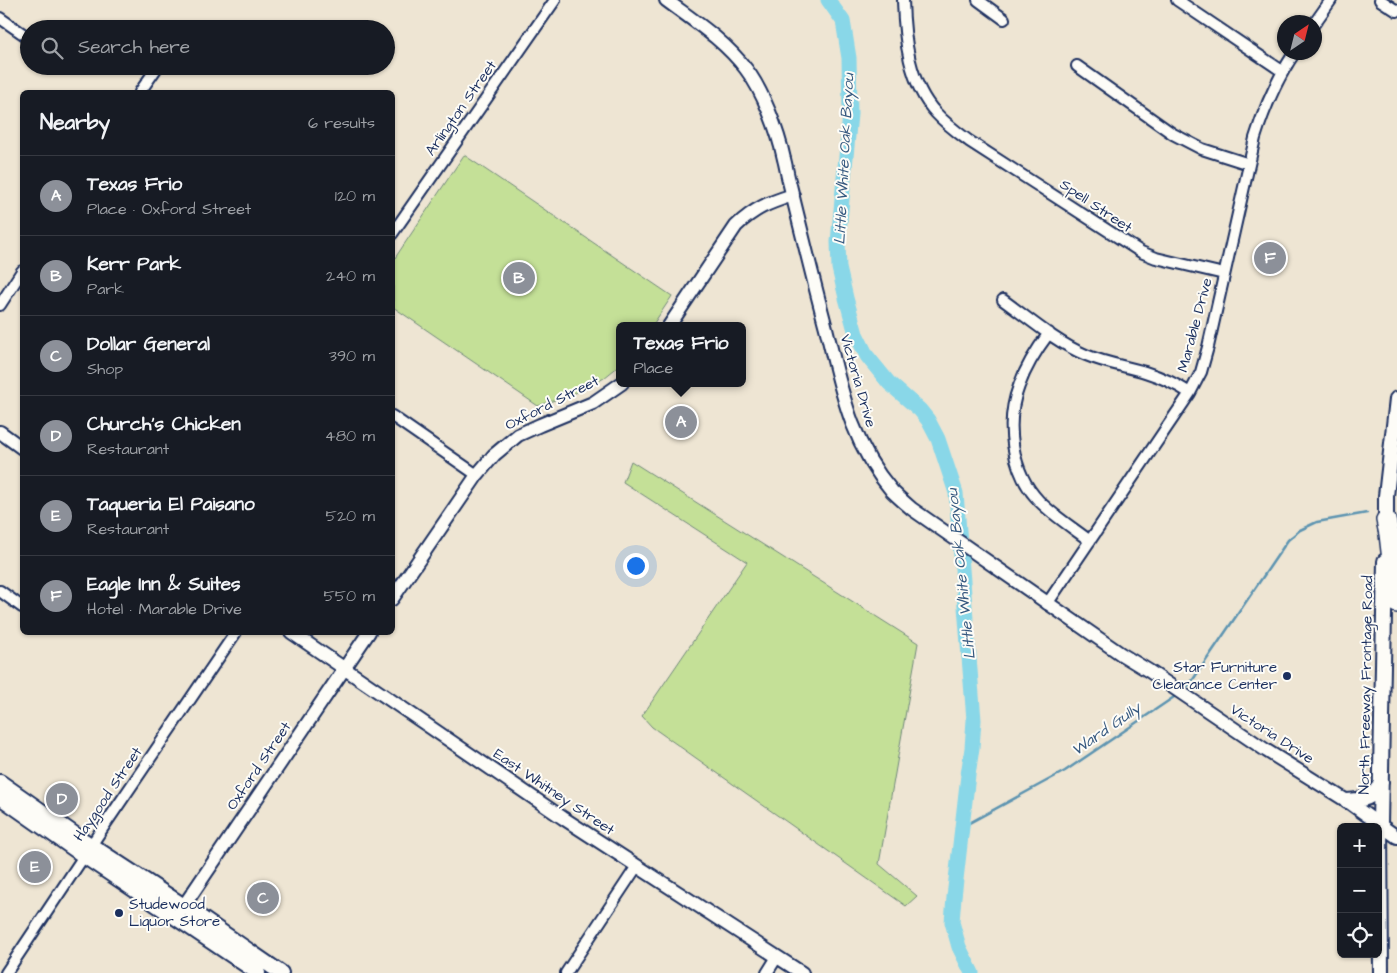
<!DOCTYPE html>
<meta charset="utf-8">
<style>
body{margin:0;font-family:"Architects Daughter",sans-serif;background:#242831;color:#f1f3f6}
.controls{position:absolute;right:15px;bottom:15px;display:grid;overflow:hidden;border-radius:8px;box-shadow:0 1px 4px #0004}
.controls button{width:45px;height:45px;display:grid;place-items:center;padding:0;border:0;border-bottom:1px solid #363941;background:#171b24;color:#f1f3f6;font:25px sans-serif}
.compass{position:absolute;left:1277px;top:15px;width:45px;height:45px;border-radius:50%;background:#171b24;box-shadow:0 1px 4px #0004;rotate:35deg}
.you{position:absolute;left:635px;top:565px;width:18px;height:18px;margin:-12px;border:4px solid #fff;border-radius:50%;background:#1a73e8;box-shadow:0 0 0 8px #1a73e833}
.badge{display:grid;place-items:center;width:32px;height:32px;border-radius:50%;background:#8c9099;color:#fff;font-size:16px;font-weight:700}
.pin{position:absolute;translate:-50% -50%;border:2px solid #fff;box-shadow:0 1px 5px #0006}
.popup{position:absolute;left:616px;top:322px;width:130px;height:65px;box-sizing:border-box;display:grid;place-content:center;border-radius:8px;background:#171b24;filter:drop-shadow(0 1px 4px #0005);font-size:16px;white-space:nowrap;color:#9ea1a6}
.popup b{font-size:19px;color:#f1f3f6}
.popup::after{content:'';position:absolute;left:50%;top:100%;margin-left:-10px;border:10px solid transparent;border-top-color:#171b24}
.list{margin:0;padding:0;list-style:none}
h2{display:flex;justify-content:space-between;align-items:center;height:65px;margin:0;padding:0 20px;font-size:21px}
h2 small{font-size:16px;font-weight:400;color:#9ea1a6}
.list li{display:grid;grid-template-columns:32px 1fr auto;gap:15px;align-items:center;box-sizing:border-box;height:80px;padding:0 20px;border-top:1px solid #363941}
.list b{display:block;font-size:19px;white-space:nowrap}
.list p{margin:0;font-size:16px;white-space:nowrap;color:#9ea1a6}
.list em{font-size:16px;font-style:normal;color:#9ea1a6}
.icon{flex:none;width:28px;height:28px;fill:none;stroke:currentColor;stroke-width:2;stroke-linecap:round;stroke-linejoin:round}
.map{position:relative;flex:none;width:1397px;height:973px;overflow:hidden}
.search{position:absolute;background:#171b24;box-shadow:0 1px 4px #0004;left:20px;top:20px;width:375px;height:55px;display:flex;align-items:center;gap:12px;box-sizing:border-box;padding:0 18px;border-radius:28px;color:#9ea1a6;font-size:19px}
.panel{position:absolute;background:#171b24;box-shadow:0 1px 4px #0004;left:20px;top:90px;width:375px;height:545px;border-radius:8px}
.map>svg:first-child{display:block}
.green{fill:#c4e097;stroke:#70887a}
.lines{fill:none;stroke-linecap:round;stroke-linejoin:round}
.stream{stroke:#5d94b1;stroke-width:2.5}
.river{stroke:#89d7e8;stroke-width:15}
.minor-casing{stroke:#1b2f5e;stroke-width:14}
.tertiary-casing{stroke:#1b2f5e;stroke-width:16}
.secondary-casing{stroke:#1b2f5e;stroke-width:18}
.motorway-casing{stroke:#1b2f5e;stroke-width:22}
.minor{stroke:#fdfcf7;stroke-width:10}
.tertiary{stroke:#fdfcf7;stroke-width:12}
.secondary{stroke:#fdfcf7;stroke-width:14}
.motorway{stroke:#fdfcf7;stroke-width:19}
.poi-dot{fill:#1b2f5e;stroke:#fdfcf7;stroke-width:2}
.labels{text-anchor:middle;dominant-baseline:central;stroke-width:4;stroke-linejoin:round;paint-order:stroke}
.street-label{font-size:15px;fill:#1b2f5e;stroke:#fdfcf7}
.poi-label{font-size:15px;fill:#1b2f5e;stroke:#fdfcf7;text-anchor:end}
.water-label{font-size:16px;font-style:italic;fill:#365980;stroke:#fdfcf7}
</style>
<div class="map">
<svg width="1397" height="973" viewBox="0 0 1397 973">
<rect width="100%" height="100%" fill="#eee5d3"/>
<filter id="ink" filterUnits="userSpaceOnUse"><feTurbulence type="fractalNoise" baseFrequency=".02" numOctaves="2"/><feDisplacementMap in="SourceGraphic" scale="10" xChannelSelector="R" yChannelSelector="G"/><feConvolveMatrix kernelMatrix="1 2 1 2 8 2 1 2 1" color-interpolation-filters="sRGB"/></filter>
<g filter="url(#ink)">
<path class="green" d="M464 155 672 296 652 326H620V365L604 378 586 389 538 406 393 307V261Z
M631 461 918 643 879 864 917 896 906 906 652 727 642 716 747 562 623 482Z"/>
<g class="lines">
<path class="stream" d="M1183 690 1190 684 1288 540 1300 530 1317 522 1367 513
M962 827 1065 771 1177 695"/>
<path class="river" d="M828 0 843 21 849 58 850 114 838 242 839 268 846 298 856 334 867 356 889 383 920 410 928 420 938 439 956 493 974 720 972 748 968 775 954 897 952 922 959 947 972 973"/>
<defs>
<path id="minor" d="M903 0C904 38 909 84 936 113 946 124 957 132 969 141L1141 252 1156 258 1224 274
M978 0 1004 19
M1177 0 1282 71
M1380 0 1397 11
M0 18 29 38
M1314 24 1331 0
M1077 66 1173 134 1202 149 1249 164
M140 92 158 66
M392 234 555 0
M1003 300C1028 318 1057 343 1086 355 1105 363 1125 366 1145 372 1161 377 1176 384 1190 393
M0 305 22 271
M1049 333C1037 349 1026 366 1019 386 1005 422 1011 472 1039 501 1054 516 1073 528 1090 541
M392 416 477 475
M0 591 22 607
M1047 604 1190 393 1201 372 1208 347 1255 138C1265 106 1276 80 1295 52
M6 973 100 832 236 632
M566 973 637 866
M767 973 777 957"/>
<path id="tertiary" d="M666 0C694 21 724 40 746 69 763 91 778 131 784 159 786 166 787 174 789 181 801 230 813 279 826 328 841 388 850 442 892 491 898 497 905 503 912 509L1121 654 1149 671 1267 751 1347 801 1397 837
M669 326 736 226C755 208 768 203 793 195
M0 432 22 448
M392 599 477 475 494 455 518 435 540 425 593 403 622 383
M291 632 563 818 802 973
M179 913 369 632"/>
<path id="secondary" d="M1386 530V496L1397 399
M0 782 80 838 184 906 281 973
M0 797 84 856 258 973
M1347 801C1363 800 1373 799 1381 783
M1381 973 1380 824 1385 561"/>
<path id="motorway" d="M1386 520 1389 534 1397 603"/>
</defs>
<use href="#minor" class="minor-casing"/>
<use href="#tertiary" class="tertiary-casing"/>
<use href="#secondary" class="secondary-casing"/>
<use href="#motorway" class="motorway-casing"/>
<use href="#minor" class="minor"/>
<use href="#tertiary" class="tertiary"/>
<use href="#secondary" class="secondary"/>
<use href="#motorway" class="motorway"/>
</g>
</g>
<g class="poi-dot">
<circle cx="1287" cy="676" r="5"/>
<circle cx="119" cy="913" r="5"/>
</g>
<g class="labels">
<g class="street-label">
<text transform="translate(461 108) rotate(-55)">Arlington Street</text>
<text transform="translate(1096 206) rotate(34)">Spell Street</text>
<text transform="translate(1195 325) rotate(-75)">Marable Drive</text>
<text transform="translate(858 381) rotate(74)">Victoria Drive</text>
<text transform="translate(552 403) rotate(-27)">Oxford Street</text>
<text transform="translate(1366 685) rotate(-89)">North Freeway Frontage Road</text>
<text transform="translate(1272 734) rotate(33)">Victoria Drive</text>
<text transform="translate(259 766) rotate(-56)">Oxford Street</text>
<text transform="translate(554 792) rotate(34)">East Whitney Street</text>
<text transform="translate(108 794) rotate(-56)">Haygood Street</text>
</g>
<g class="poi-label">
<text x="1277" y="667">Star Furniture<tspan x="1277" dy="17">Clearance Center</tspan></text>
<text x="129" y="904" text-anchor="start">Studewood<tspan x="129" dy="17">Liquor Store</tspan></text>
</g>
<g class="water-label">
<text transform="translate(844 159) rotate(-87)">Little White Oak Bayou</text>
<text transform="translate(961 574) rotate(-96)">Little White Oak Bayou</text>
<text transform="translate(1106 729) rotate(-35)">Ward Gully</text>
</g>
</g>
</svg>
<div class="controls">
<button>+</button>
<button>−</button>
<button><svg class="icon" aria-label="locate" viewBox="0 0 24 24"><circle cx="12" cy="12" r="6"/><path d="M12 2v4M12 18v4M2 12h4M18 12h4"/></svg></button>
</div>
<svg class="compass" viewBox="-18 -18 36 36"><path d="M0-13l5 13h-10z" fill="#e53935"/><path d="M0 13l5-13h-10z" fill="#9ea1a6"/></svg>
<div class="you"></div>
<div class="pin badge" style="left:681px;top:422px">A</div>
<div class="popup"><b>Texas Frio</b>Place</div>
<div class="pin badge" style="left:519px;top:278px">B</div>
<div class="pin badge" style="left:263px;top:898px">C</div>
<div class="pin badge" style="left:62px;top:799px">D</div>
<div class="pin badge" style="left:35px;top:867px">E</div>
<div class="pin badge" style="left:1270px;top:258px">F</div>
<div class="search"><svg class="icon" aria-label="search" viewBox="0 0 24 24"><circle cx="10" cy="10" r="6"/><path d="M15 15l6 6"/></svg>Search here</div>
<section class="panel">
<h2>Nearby<small>6 results</small></h2>
<ul class="list">
<li><span class="badge">A</span><div><b>Texas Frio</b><p>Place · Oxford Street</p></div><em>120 m</em></li>
<li><span class="badge">B</span><div><b>Kerr Park</b><p>Park</p></div><em>240 m</em></li>
<li><span class="badge">C</span><div><b>Dollar General</b><p>Shop</p></div><em>390 m</em></li>
<li><span class="badge">D</span><div><b>Church's Chicken</b><p>Restaurant</p></div><em>480 m</em></li>
<li><span class="badge">E</span><div><b>Taqueria El Paisano</b><p>Restaurant</p></div><em>520 m</em></li>
<li><span class="badge">F</span><div><b>Eagle Inn &amp; Suites</b><p>Hotel · Marable Drive</p></div><em>550 m</em></li>
</ul>
</section>
</div>
